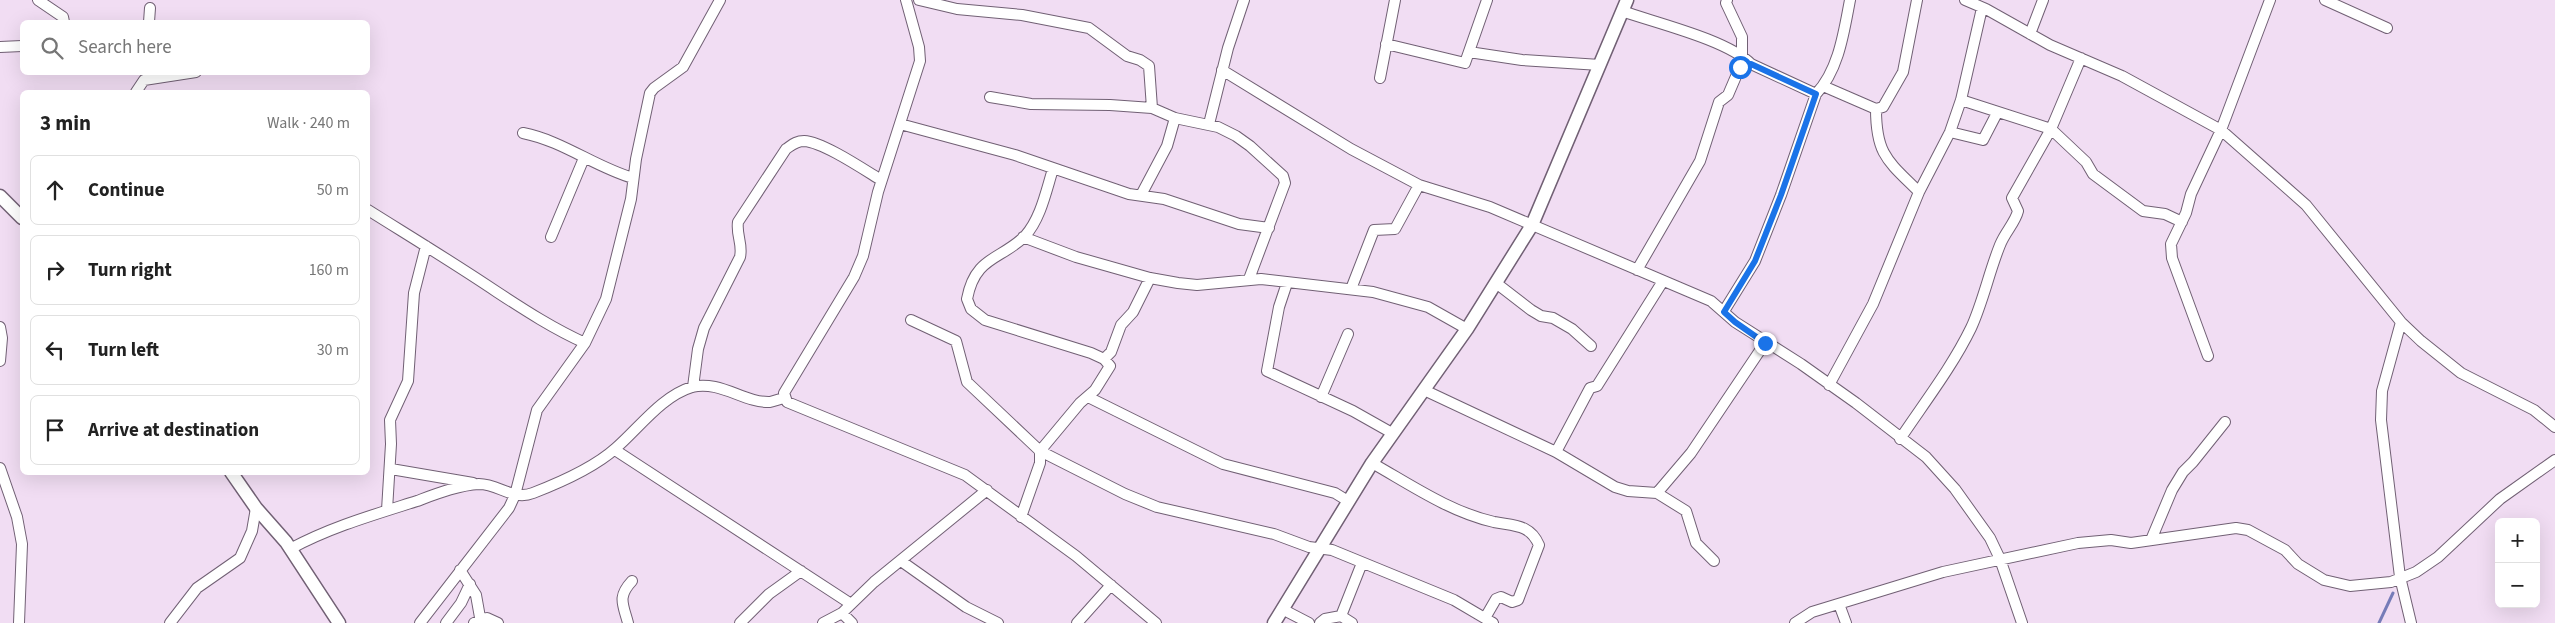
<!DOCTYPE html>
<meta charset="utf-8">
<style>
body{margin:0;font-family:"Source Sans 3",sans-serif;background:#f2f2f2;color:#222}
.controls{position:absolute;right:15px;bottom:15px;display:grid;overflow:hidden;border-radius:8px;box-shadow:0 5px 20px #0002}
.controls button{width:45px;height:45px;display:grid;place-items:center;padding:0;border:0;border-bottom:1px solid #e0e0e0;background:#fff;color:#222;font:25px sans-serif}
.stop{position:absolute;width:15px;height:15px;margin:-11px;border:4px solid #1a73e8;border-radius:50%;background:#fff}
.stop.end{background:#1a73e8;border-color:#fff;box-shadow:0 1px 5px #0008}
.list{margin:0;padding:0;list-style:none}
h2{display:flex;justify-content:space-between;align-items:center;height:65px;margin:0;padding:0 20px;font-size:21px}
h2 small{font-size:16px;font-weight:400;color:#767676}
.list li{display:grid;grid-template-columns:32px 1fr auto;gap:15px;align-items:center;box-sizing:border-box;height:70px;margin:0 10px 10px;padding:0 10px;border:1px solid #e0e0e0;border-radius:8px}
.list b{display:block;font-size:19px;white-space:nowrap}
.list em{font-size:16px;font-style:normal;color:#767676}
.icon{flex:none;width:28px;height:28px;fill:none;stroke:currentColor;stroke-width:2;stroke-linecap:round;stroke-linejoin:round}
.map{position:relative;flex:none;width:2555px;height:623px;overflow:hidden}
.search{position:absolute;background:#fff;box-shadow:0 5px 20px #0002;left:20px;top:20px;width:350px;height:55px;display:flex;align-items:center;gap:12px;box-sizing:border-box;padding:0 18px;border-radius:8px;color:#767676;font-size:19px}
.panel{position:absolute;background:#fff;box-shadow:0 5px 20px #0002;left:20px;top:90px;width:350px;height:385px;border-radius:8px}
.map>svg:first-child{display:block}
.lines{fill:none;stroke-linecap:round;stroke-linejoin:round}
.stream{stroke:#767cb8;stroke-width:3}
.minor-casing{stroke:#716074;stroke-width:12}
.tertiary-casing{stroke:#716074;stroke-width:15}
.minor{stroke:#fff;stroke-width:10}
.tertiary{stroke:#fff;stroke-width:12}
.route{stroke:#1a73e8;stroke-width:6}
</style>
<div class="map">
<svg width="2555" height="623" viewBox="0 0 2555 623">
<rect width="100%" height="100%" fill="#f1ddf3"/>
<g class="lines">
<path class="stream" d="M2379 623 2393 593"/>
<defs>
<path id="minor" d="M38 0 63 17 64 22
M906 0 919 47 920 61 878 192 863 256 854 277 784 393 787 402 965 475 1076 556 1156 623
M919 0 957 9 1022 15 1089 28 1127 56 1140 60 1149 66 1152 108
M1727 0 1726 3 1742 37V55
M1965 0 1986 9 2050 45 2122 76 2221 130 2306 205 2401 322 2421 341 2461 373 2534 410 2555 427
M2325 0 2387 28
M1622 11C1656 23 1728 40 1751 64
M149 22 150 8
M2030 34 2043 0
M1386 44 1465 63 1487 0
M0 47 22 46
M1469 52 1522 60 1600 65
M1222 70 1351 149 1419 185 1490 207 1711 301 1735 322 1801 364 1856 403 1926 457 1955 489 1990 538 2000 559 2022 623
M1380 78 1395 0
M1823 86 1876 109 1883 107 1903 72 1917 0
M136 92 144 80 196 72
M990 97 1031 104 1110 105 1152 108 1175 118 1218 127 1236 136 1250 146 1283 176 1285 183 1249 279
M1961 100 2051 129 2086 162 2093 174 2143 211 2165 214 2182 222
M1876 109C1876 155 1888 161 1919 192
M900 124 1015 155 1129 194 1164 199 1239 224 1269 228
M1209 124 1228 48 1244 0
M1950 132 1983 140 1997 113
M523 133C563 141 595 167 633 178
M1053 169C1046 191 1041 218 1025 236 1001 260 975 256 967 299L971 309 985 320 1091 353 1104 359 1110 366 1095 390 1080 403 1040 451 1125 494 1157 507 1274 534 1309 547 1332 550 1454 600 1493 623
M1141 195 1167 146 1175 118
M368 210C411 237 454 263 497 292 526 311 554 329 585 343
M551 237 584 158
M1023 237 1076 257 1150 278 1178 283 1197 285 1261 279 1373 292 1428 307 1467 329
M1637 270 1700 161 1719 102 1728 95 1740 67 1751 64 1816 94
M1287 283 1279 307 1267 371 1353 411 1392 433
M1496 283 1531 310 1541 316 1553 318 1572 329 1591 346
M1351 289 1374 230 1395 229 1419 185
M1724 311 1755 261 1781 195 1816 94C1839 70 1844 31 1850 0
M911 320 956 341 967 382 1040 451V463L1021 517
M2401 322 2382 391 2381 420 2400 577 2411 623
M0 327 2 338 0 361
M2208 356 2172 258 2171 244 2186 213 2191 194 2221 130 2270 0
M1104 359 1111 352 1121 325 1133 312 1150 278
M1829 385 1873 304 1919 192 1950 132 1961 100 1982 8
M693 387 698 349 704 328 740 257C743 244 736 235 738 222L786 149C792 145 796 141 804 141 823 142 863 169 881 180
M1424 390 1556 452 1615 487 1628 491 1657 493 1691 453 1765 343
M1088 397 1223 464 1335 493 1348 501
M1321 397 1348 334
M1900 439C1924 403 1952 367 1971 328 1983 302 1989 272 2000 245 2005 232 2015 223 2018 211L2012 198 2051 129 2081 58
M615 450 851 604
M1556 452 1590 388 1597 386 1663 281
M1372 463C1411 485 1450 512 1494 522 1514 526 1530 524 1539 545L1518 600 1512 602 1501 597 1496 599 1485 618
M0 468 17 517 22 544 19 623
M391 469 473 483
M1657 493 1686 511 1696 543 1714 561
M387 510 391 444 390 420 408 381 414 293 426 246
M2151 540 2172 490 2183 472 2193 462 2225 422
M290 549C331 527 373 515 417 501 436 494 459 485 479 484 499 484 513 501 533 493 559 483 596 466 616 448 639 428 662 396 692 387 720 380 744 403 770 402 774 401 780 399 784 398
M901 561 966 607 998 623
M460 570 476 595 481 623
M1839 604 1846 623
M1282 609 1309 623
M842 613 852 623
M1341 616 1362 563
M170 623 197 588 240 558 252 531 256 508
M420 623 509 508 515 495 537 410 585 343 606 299 631 199 636 159 650 93 654 88 683 67 720 0
M446 623 461 603 470 584
M474 623 487 618 498 623
M628 623C623 604 617 597 632 581
M740 623 769 594 801 571
M823 623 842 613 874 582 987 490
M1077 623 1111 585
M1320 623 1325 619 1341 616 1352 623
M1795 623 1812 612 1943 572 2078 543 2111 540 2131 543 2236 528 2248 530 2285 550 2298 564 2324 580 2350 586 2391 582 2416 572 2438 557 2500 499 2555 460"/>
<path id="tertiary" d="M0 196 22 218
M231 472 256 508 286 542 339 623
M1274 623 1372 463 1467 329 1532 225 1627 0"/>
</defs>
<use href="#minor" class="minor-casing"/>
<use href="#tertiary" class="tertiary-casing"/>
<use href="#minor" class="minor"/>
<use href="#tertiary" class="tertiary"/>
</g>
<g class="lines">
<path class="route" d="M1740 67 1751 64 1816 94 1781 195 1755 261 1724 312 1735 322 1765 343"/>
</g>
</svg>
<div class="controls">
<button>+</button>
<button>−</button>
</div>
<div class="stop" style="left:1740px;top:67px"></div>
<div class="stop end" style="left:1765px;top:343px"></div>
<div class="search"><svg class="icon" aria-label="search" viewBox="0 0 24 24"><circle cx="10" cy="10" r="6"/><path d="M15 15l6 6"/></svg>Search here</div>
<section class="panel">
<h2>3 min<small>Walk · 240 m</small></h2>
<ul class="list">
<li><svg class="icon" aria-label="ahead" viewBox="0 0 24 24"><path d="M12 20V5M6 11l6-6 6 6"/></svg><div><b>Continue</b></div><em>50 m</em></li>
<li><svg class="icon" aria-label="right" viewBox="0 0 24 24"><path d="M7 20v-9h11M14 6l5 5-5 5"/></svg><div><b>Turn right</b></div><em>160 m</em></li>
<li><svg class="icon" aria-label="left" viewBox="0 0 24 24"><path d="M17 20v-9H6M10 6l-5 5 5 5"/></svg><div><b>Turn left</b></div><em>30 m</em></li>
<li><svg class="icon" aria-label="arrive" viewBox="0 0 24 24"><path d="M6 21V4h12l-3 4 3 4H6"/></svg><div><b>Arrive at destination</b></div></li>
</ul>
</section>
</div>
